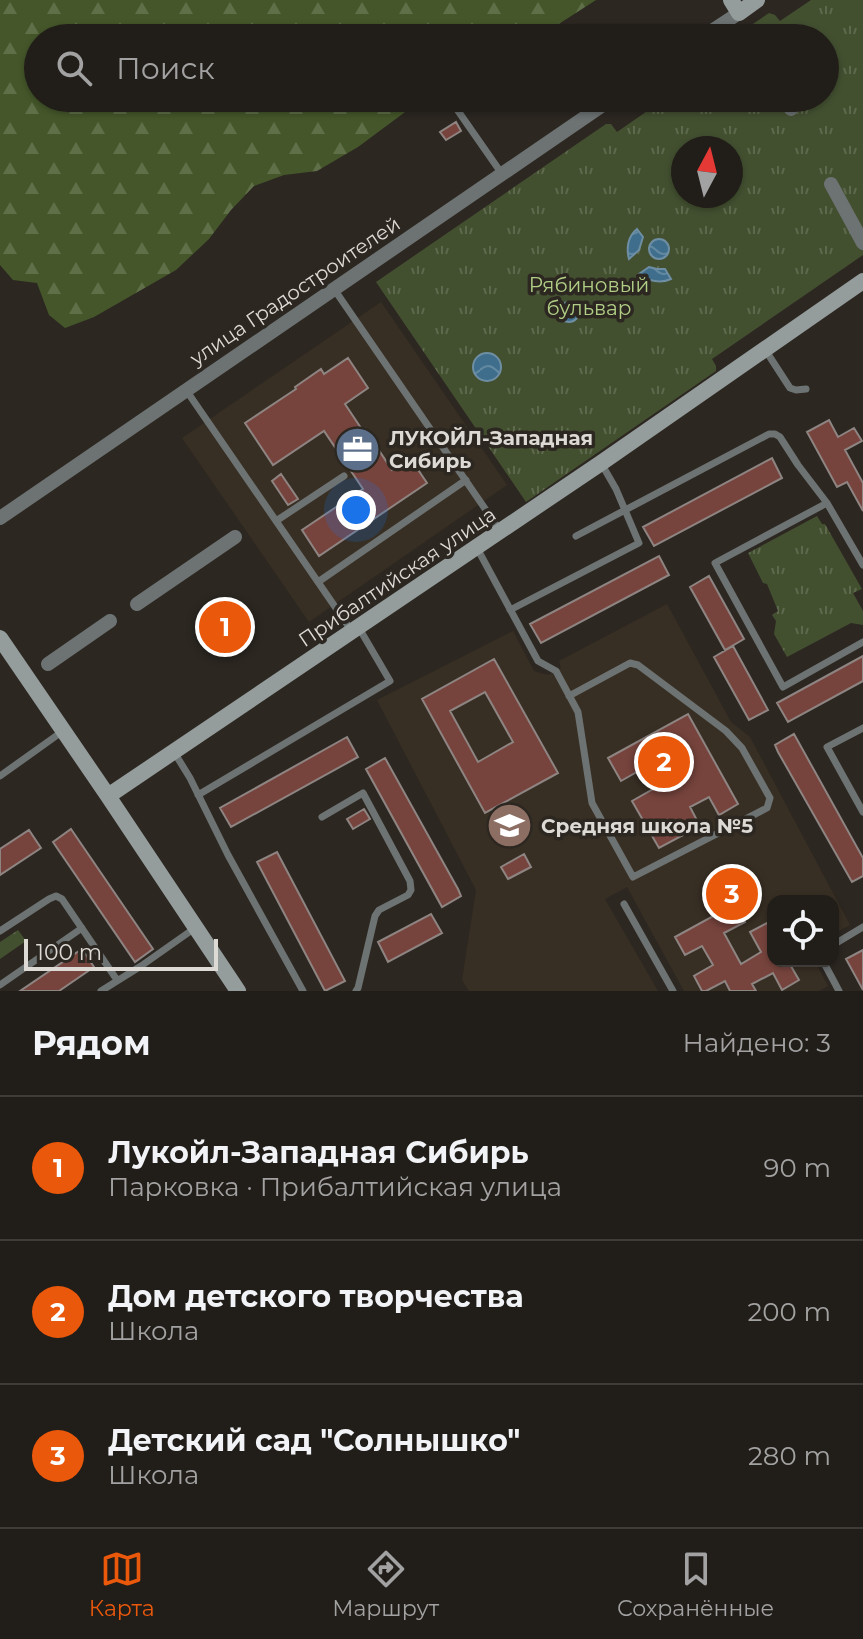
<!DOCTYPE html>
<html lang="ru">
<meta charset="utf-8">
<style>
body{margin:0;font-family:Montserrat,sans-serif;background:#2d2a26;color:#f1f3f6}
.controls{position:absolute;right:24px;bottom:24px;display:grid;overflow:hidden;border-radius:16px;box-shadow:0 2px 6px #0004}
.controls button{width:72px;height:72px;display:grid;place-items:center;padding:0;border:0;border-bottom:2px solid #3e3b38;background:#211d19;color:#f1f3f6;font:40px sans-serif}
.compass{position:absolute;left:671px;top:136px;width:72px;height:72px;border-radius:50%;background:#211d19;box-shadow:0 2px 6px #0004;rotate:7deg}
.scale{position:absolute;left:24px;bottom:20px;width:194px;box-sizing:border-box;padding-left:8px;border:4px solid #dddad6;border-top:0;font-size:22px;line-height:28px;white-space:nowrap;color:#dddad6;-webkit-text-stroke:6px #2c2721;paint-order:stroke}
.you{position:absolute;left:356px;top:510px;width:28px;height:28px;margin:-20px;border:6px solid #fff;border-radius:50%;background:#1a73e8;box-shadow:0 0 0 12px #1a73e833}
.badge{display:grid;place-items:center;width:52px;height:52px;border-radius:50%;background:#ea580c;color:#fff;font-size:26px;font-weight:700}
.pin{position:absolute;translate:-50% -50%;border:4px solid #fff;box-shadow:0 2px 8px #0006}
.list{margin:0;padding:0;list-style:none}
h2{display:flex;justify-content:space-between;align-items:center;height:104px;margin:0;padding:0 32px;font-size:34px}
h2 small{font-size:26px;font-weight:400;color:#a2a2a2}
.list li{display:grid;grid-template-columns:52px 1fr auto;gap:24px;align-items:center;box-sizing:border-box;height:144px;padding:0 32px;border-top:2px solid #3e3b38}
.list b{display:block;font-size:30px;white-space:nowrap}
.list p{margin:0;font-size:26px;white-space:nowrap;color:#a2a2a2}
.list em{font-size:26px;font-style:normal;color:#a2a2a2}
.icon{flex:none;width:44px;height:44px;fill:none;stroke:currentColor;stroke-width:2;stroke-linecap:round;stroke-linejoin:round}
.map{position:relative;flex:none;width:863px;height:991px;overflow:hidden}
.search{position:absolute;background:#211d19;box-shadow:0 2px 6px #0004;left:24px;right:24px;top:24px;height:88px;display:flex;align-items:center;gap:20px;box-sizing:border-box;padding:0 28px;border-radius:44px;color:#a2a2a2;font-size:30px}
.sheet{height:536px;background:#211d19}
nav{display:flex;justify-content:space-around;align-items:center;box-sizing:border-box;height:112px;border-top:2px solid #3e3b38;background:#211d19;font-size:22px;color:#a2a2a2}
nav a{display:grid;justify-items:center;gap:4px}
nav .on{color:#ea580c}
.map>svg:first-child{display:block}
.built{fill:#382f24}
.forest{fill:url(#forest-firs)}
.park{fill:url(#park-tufts);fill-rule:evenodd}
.water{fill:url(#water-waves);stroke:#6e8ea3;stroke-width:2}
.building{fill:#77443d;stroke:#8e8482;stroke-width:2;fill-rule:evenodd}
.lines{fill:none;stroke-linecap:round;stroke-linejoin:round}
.lane{stroke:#6d7272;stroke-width:7}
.street{stroke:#6d7272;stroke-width:14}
.secondary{stroke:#949c9c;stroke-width:16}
.labels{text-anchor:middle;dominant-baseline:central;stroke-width:7;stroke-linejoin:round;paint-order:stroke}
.park-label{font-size:20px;fill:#b0ce86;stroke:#2c2721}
.street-label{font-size:20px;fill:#dddad6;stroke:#2c2721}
.poi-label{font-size:20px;font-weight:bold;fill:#dddad6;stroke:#2c2721;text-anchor:start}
</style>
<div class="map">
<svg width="863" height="991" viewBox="0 0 863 991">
<defs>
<pattern id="forest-firs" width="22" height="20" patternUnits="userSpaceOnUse" patternTransform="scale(2)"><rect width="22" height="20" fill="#45572a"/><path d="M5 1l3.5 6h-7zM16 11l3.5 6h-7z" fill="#5f6f48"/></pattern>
<pattern id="park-tufts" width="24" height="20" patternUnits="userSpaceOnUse" patternTransform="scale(2)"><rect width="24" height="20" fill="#435030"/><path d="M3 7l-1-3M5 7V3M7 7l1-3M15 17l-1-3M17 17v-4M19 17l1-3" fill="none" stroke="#5e694d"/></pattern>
<pattern id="water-waves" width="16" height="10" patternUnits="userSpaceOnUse" patternTransform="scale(2)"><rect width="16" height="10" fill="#3f6e8d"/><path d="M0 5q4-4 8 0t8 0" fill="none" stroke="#6389a1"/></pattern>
</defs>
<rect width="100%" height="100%" fill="#2c2721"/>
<path class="built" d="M381 302 507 485 309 622 182 438Z
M667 604 731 722 750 737 850 925 833 934V901H773V961H815L828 986 819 991H684L627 887 605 899 658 991H469L462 980 476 890 377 700 513 631 534 671 548 675 561 668 559 661Z"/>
<path class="forest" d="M0 0H596L537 38H38V98H424L358 147 317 171 284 175 254 186 231 210 209 239 176 270 94 317 65 328 49 315 37 283 13 280 0 265Z"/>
<path class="park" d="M811 0H863V255L712 359 716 366V371L526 502 376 282 606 124H611L617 132 666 98H825V38H732L769 13 775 15 780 21ZM683 148H731V196H683Z
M817 516 822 524H825L862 589 853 593 863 611V625L851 623 787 657 774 634 776 621 772 615 778 611 767 584 763 583 748 553Z
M18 930 26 941 0 959V942Z"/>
<path class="water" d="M637 229 643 237 639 250 629 259C626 248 628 236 637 229Z
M649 249a10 10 0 1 1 20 0a10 10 0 1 1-20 0Z
M649 267 657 269H665L671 279C660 284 649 281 639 274Z
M559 312a10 10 0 1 1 20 0a10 10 0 1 1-20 0Z
M473 367a14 14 0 1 1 28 0a14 14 0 1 1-28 0Z"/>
<path class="building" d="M456 122 461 131 446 140 440 132Z
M348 358 368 388 345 404 363 431 365 429 392 470 410 458 427 483 319 556 302 530 363 489 324 431 273 465 245 423 296 389 295 387 321 369 324 374Z
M829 420 838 437 854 428 862 441 845 450 863 483V511L847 482 837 487 807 432Z
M772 458 782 478 654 546 643 527Z
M281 474 298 499 288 505 272 481Z
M659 556 669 575 541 643 530 624Z
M709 576 744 639 725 650 690 587Z
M733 646 768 710 749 720 714 657Z
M863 656V681L788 722 777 703Z
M494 659 558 773 485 813 422 699ZM485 692 513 742 478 762 450 711Z
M688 714 738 804 719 815 709 797 690 807 700 826 659 848 632 801 653 789 642 769 621 781 608 758Z
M794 734 863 858V876L852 882 778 752 775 745Z
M347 737 358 757 231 827 220 808Z
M385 758 458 889 461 896 442 907 366 769Z
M364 809 370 819 353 829 347 819Z
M71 829 153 949 135 962 53 842Z
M29 830 41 848 0 875V849Z
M277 852 345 981 325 991 257 862Z
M524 854 531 867 508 879 501 867Z
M735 904 745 922 724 933 741 964 761 952 750 932 767 923 773 933V961H788L799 980 782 990 773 973 752 984 756 991H730L725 981 706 991H702L694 976 713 965 702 946 685 955 675 937Z
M431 914 442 933 388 962 378 942Z
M82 949 94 967 59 991H20Z
M863 950V990L846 959Z"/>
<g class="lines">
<path class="lane" d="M456 108 502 174
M334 289 499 529
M766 351 790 388 796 390 806 389
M186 390 351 630
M276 521 344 476
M576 536 769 434H775L780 437 798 465 827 503
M477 548 538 661 556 671 578 712 592 803 633 877 767 808 770 798 742 748 726 731 638 665 630 663 569 696
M863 565 827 503 715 563 783 687 863 642
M318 582 466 480
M510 610 639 543 616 489 601 463
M863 728 827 747 863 812
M174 752 190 778 228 855 303 991
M0 776 63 731
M198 795 390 681 359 628
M322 817 363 793 410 881 411 890 408 895 379 910 375 916 358 988 356 991
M624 904 673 991
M0 931 49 899 56 896 62 899 117 980
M833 945 863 927
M823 961 839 991
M0 985 82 928
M101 991 141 966 195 928"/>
<path class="street" d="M701 38 739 13
M786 98 791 109
M831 184 863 243
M0 518 613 98
M137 604 235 537
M48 664 110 621"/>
<path class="secondary" d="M731 0 739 13 757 0
M0 638 108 796 238 991
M108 796 601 463 863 281"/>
</g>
<defs>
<symbol id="office-disc" viewBox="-11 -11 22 22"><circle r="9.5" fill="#5c6f8a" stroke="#2c2721"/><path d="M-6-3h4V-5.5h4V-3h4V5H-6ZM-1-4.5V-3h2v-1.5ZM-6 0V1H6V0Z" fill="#fff"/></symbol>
<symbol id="school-disc" viewBox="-11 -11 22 22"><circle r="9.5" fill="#8d6e63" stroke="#2c2721"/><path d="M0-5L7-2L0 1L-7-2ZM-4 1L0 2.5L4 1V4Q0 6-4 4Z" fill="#fff"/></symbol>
</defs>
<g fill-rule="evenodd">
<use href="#office-disc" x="332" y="424" width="51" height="51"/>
<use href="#school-disc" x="484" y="800" width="51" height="51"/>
</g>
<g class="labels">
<g class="park-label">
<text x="589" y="285">Рябиновый<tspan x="589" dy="23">бульвар</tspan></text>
</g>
<g class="street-label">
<text transform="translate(295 291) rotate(-34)">улица Градостроителей</text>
<text transform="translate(397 577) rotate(-34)">Прибалтийская улица</text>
</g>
<g class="poi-label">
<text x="389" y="438">ЛУКОЙЛ-Западная<tspan x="389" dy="23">Сибирь</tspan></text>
<text x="541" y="826">Средняя школа №5</text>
</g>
</g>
</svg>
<div class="controls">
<button><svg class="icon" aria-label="locate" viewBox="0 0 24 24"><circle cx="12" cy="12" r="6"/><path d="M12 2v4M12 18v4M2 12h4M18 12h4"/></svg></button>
</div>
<svg class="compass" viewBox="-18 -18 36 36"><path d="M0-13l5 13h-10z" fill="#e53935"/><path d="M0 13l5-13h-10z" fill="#a2a2a2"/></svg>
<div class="scale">100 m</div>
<div class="you"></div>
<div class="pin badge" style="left:225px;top:627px">1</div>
<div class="pin badge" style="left:664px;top:762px">2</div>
<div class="pin badge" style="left:732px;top:894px">3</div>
<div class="search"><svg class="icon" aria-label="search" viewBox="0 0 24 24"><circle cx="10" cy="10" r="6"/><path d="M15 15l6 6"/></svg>Поиск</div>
</div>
<section class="sheet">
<h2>Рядом<small>Найдено: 3</small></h2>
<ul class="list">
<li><span class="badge">1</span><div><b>Лукойл-Западная Сибирь</b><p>Парковка · Прибалтийская улица</p></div><em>90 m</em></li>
<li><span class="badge">2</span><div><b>Дом детского творчества</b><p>Школа</p></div><em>200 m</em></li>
<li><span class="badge">3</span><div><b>Детский сад &quot;Солнышко&quot;</b><p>Школа</p></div><em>280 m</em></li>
</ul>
</section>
<nav>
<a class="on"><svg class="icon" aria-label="map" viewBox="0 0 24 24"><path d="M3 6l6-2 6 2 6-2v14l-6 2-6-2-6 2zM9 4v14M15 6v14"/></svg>Карта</a>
<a><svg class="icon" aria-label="directions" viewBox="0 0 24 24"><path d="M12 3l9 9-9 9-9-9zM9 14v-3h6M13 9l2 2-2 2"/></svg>Маршрут</a>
<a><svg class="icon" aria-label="saved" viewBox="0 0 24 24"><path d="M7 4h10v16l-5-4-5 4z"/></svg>Сохранённые</a>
</nav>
